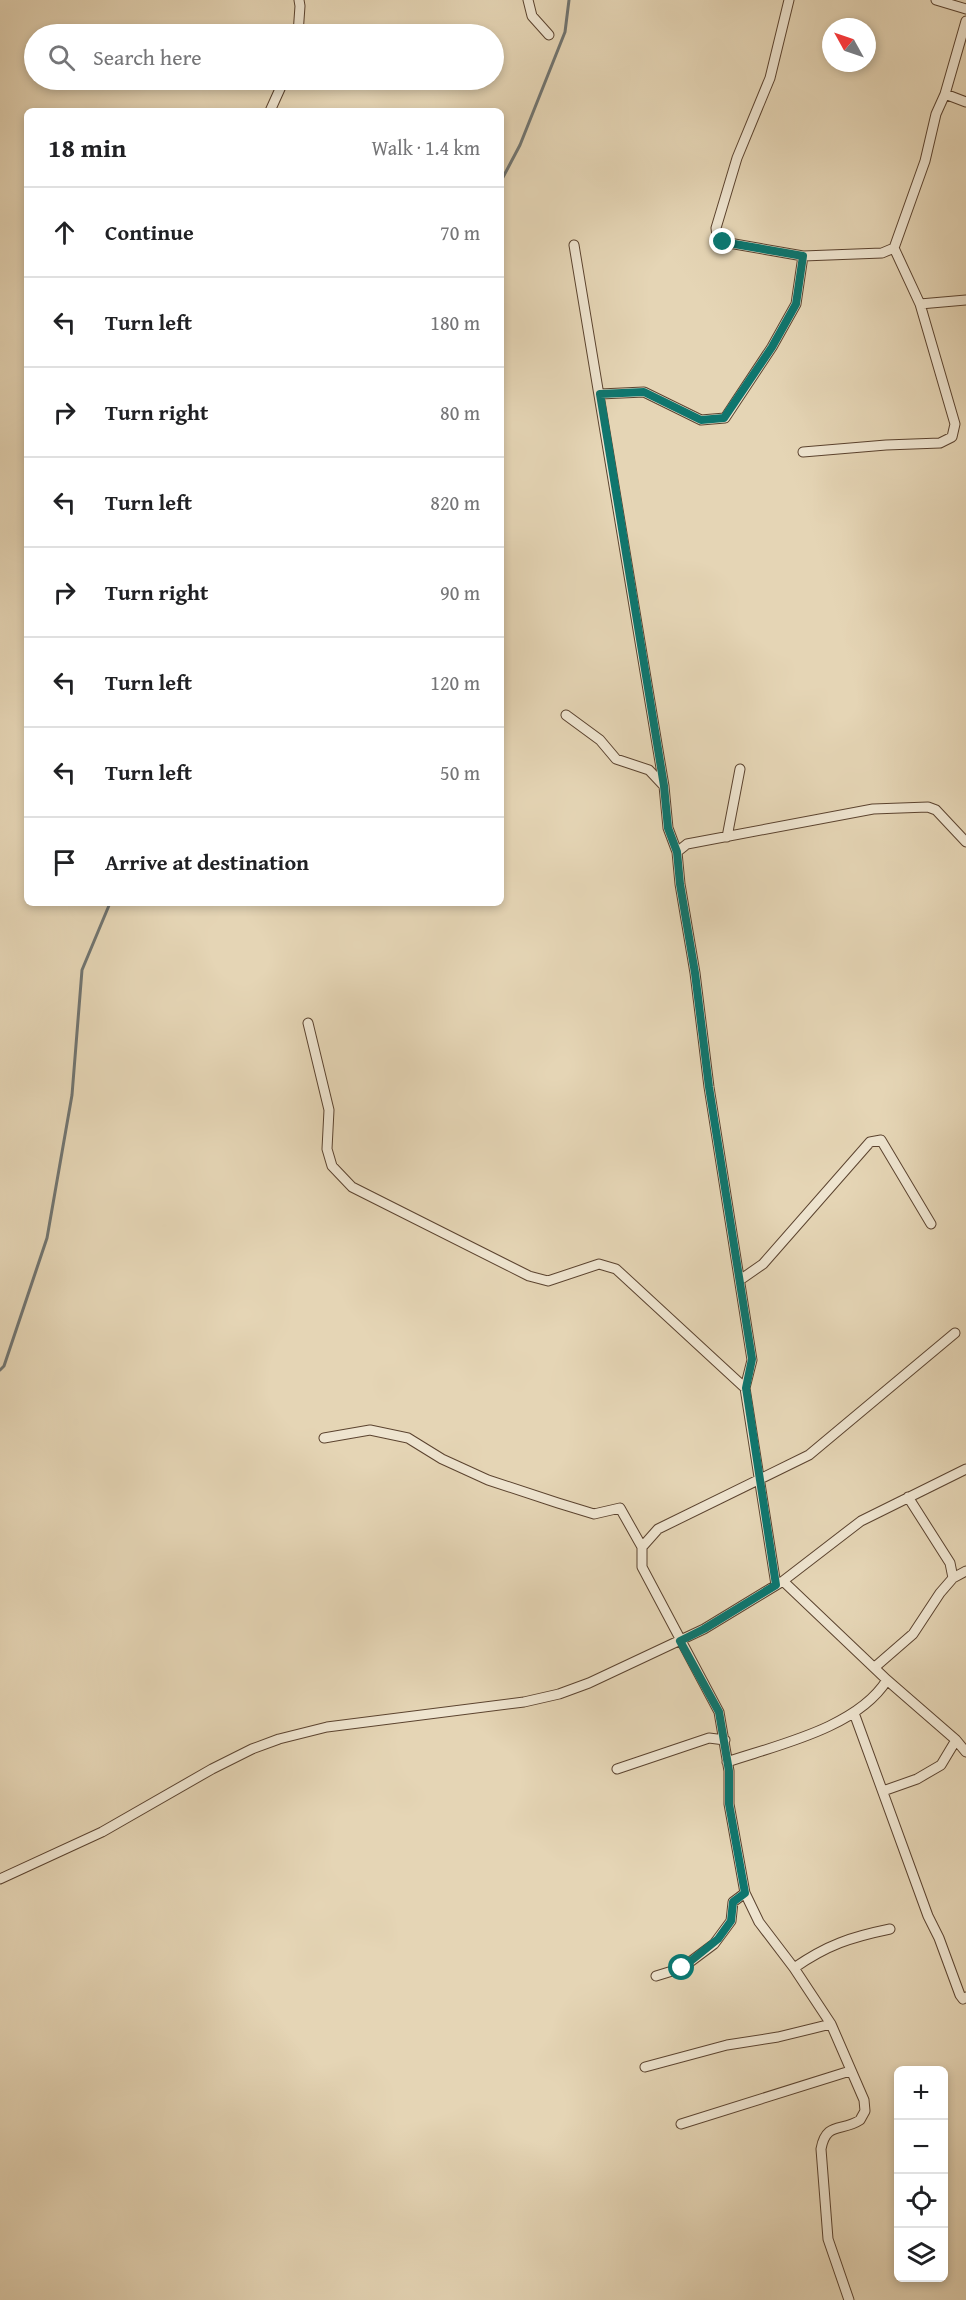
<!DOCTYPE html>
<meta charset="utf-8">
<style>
body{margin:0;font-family:"Gentium Book Plus",serif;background:#f6f6f6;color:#202124}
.controls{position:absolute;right:18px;bottom:18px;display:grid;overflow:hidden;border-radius:9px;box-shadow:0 3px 9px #0003}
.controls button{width:54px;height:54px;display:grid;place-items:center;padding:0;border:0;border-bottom:2px solid #e0e0e0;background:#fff;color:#202124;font:30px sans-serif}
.compass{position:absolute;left:822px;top:18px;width:54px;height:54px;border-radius:50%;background:#fff;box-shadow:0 3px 9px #0003;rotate:310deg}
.stop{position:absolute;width:18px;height:18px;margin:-14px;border:4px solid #0f766e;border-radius:50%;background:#fff}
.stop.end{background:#0f766e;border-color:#fff;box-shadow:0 2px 6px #0008}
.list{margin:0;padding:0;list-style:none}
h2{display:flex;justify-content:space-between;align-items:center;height:78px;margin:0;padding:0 24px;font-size:26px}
h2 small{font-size:20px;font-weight:400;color:#757577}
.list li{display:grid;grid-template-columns:39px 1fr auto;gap:18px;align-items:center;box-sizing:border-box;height:90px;padding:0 24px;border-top:2px solid #e0e0e0}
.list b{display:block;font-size:22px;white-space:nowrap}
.list em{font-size:20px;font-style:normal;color:#757577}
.icon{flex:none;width:33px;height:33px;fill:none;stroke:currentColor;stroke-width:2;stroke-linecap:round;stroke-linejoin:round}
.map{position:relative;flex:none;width:966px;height:2300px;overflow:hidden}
.search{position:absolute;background:#fff;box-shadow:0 3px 9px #0003;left:24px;top:24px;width:480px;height:66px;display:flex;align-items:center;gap:15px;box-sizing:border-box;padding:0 21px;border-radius:33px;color:#757577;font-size:22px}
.panel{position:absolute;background:#fff;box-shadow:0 3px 9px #0003;left:24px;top:108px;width:480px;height:798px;border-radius:9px}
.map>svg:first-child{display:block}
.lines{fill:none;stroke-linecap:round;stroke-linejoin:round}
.stream{stroke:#707470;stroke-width:3}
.street-casing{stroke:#5b432f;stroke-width:11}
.street{stroke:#eee4cf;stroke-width:9}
.route{stroke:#0f766e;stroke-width:8}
</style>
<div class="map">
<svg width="966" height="2300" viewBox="0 0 966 2300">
<rect width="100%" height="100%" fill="#e5d5b5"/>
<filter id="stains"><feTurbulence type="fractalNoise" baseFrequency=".00333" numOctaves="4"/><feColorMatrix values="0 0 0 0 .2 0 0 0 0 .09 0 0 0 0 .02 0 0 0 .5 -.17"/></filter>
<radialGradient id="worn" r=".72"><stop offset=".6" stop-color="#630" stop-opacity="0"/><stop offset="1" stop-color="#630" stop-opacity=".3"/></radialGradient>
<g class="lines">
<path class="stream" d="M501 181 520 145 565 32 569 0
M0 1370 4 1366 47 1238 72 1095 82 970 110 903"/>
<defs>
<path id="street" d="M528 0 532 16 549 35
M789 0 770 78 737 158 716 228 717 237 723 242 803 256 882 253 894 248
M936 0 966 9
M298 34 300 6 299 0
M945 94 966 102
M270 111 284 80
M574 245 664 786 668 828 677 852
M920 304 966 300
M600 394 644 392 701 420 725 418 772 347 796 304 803 256
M803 452 886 445 940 443 952 437 955 424 920 304 894 248 925 161 936 114 945 94 966 21
M566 715 600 740 616 759 649 770 664 786
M727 837 740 769
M308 1023 329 1110 327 1149 332 1166 352 1187 529 1276 548 1281 599 1264 616 1269 745 1388
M740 1280 763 1264 870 1142 881 1140 931 1224
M324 1438 370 1430 408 1438 442 1459 488 1480 558 1503 594 1514 620 1508 642 1547
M953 1578 966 1571
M783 1581 887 1680 956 1740 966 1752
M776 1585 745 1388 752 1360 709 1087 695 973 680 884 677 852 687 844 873 809 928 807 936 810 966 842
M875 1667 913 1634 940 1593 953 1578 950 1563 908 1497
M854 1713 928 1916 939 1938 960 1995 963 1999 966 1997
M727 1762C777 1745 857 1728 887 1680
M617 1769 709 1738 725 1740
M883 1791 917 1779 941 1765 956 1740
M0 1879 102 1832 212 1769 252 1749 279 1739 327 1727 524 1702 559 1694 589 1683 704 1629 783 1581 861 1521 966 1469
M794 1968C827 1945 851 1937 890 1929
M656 1976 682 1968 714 1944 731 1921 733 1902 745 1893
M645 2067 727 2045 778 2037 831 2024
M681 2124 850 2071
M849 2300 828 2239 821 2149C826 2121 842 2132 860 2120L865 2111 864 2100 831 2024 794 1968 759 1922 745 1893 729 1804V1771L719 1712 642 1567V1547L658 1529 809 1455 955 1333"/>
</defs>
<use href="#street" class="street-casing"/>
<use href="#street" class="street"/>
</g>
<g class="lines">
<path class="route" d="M682 1968 718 1939 731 1921 733 1902 745 1893 729 1804V1771L719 1712 680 1641 704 1629 776 1585 746 1388 752 1359 709 1087 695 973 680 884 677 852 668 828 664 786 600 394 644 392 701 420 724 418 772 347 796 304 803 256 723 242"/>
</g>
<rect width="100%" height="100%" filter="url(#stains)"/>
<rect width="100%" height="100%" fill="url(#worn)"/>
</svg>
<div class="controls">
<button>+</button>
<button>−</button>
<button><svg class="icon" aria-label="locate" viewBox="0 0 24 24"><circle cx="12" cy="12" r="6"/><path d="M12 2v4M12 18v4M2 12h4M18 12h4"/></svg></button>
<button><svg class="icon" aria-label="layers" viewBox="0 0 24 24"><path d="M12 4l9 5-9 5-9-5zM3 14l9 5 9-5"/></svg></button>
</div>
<svg class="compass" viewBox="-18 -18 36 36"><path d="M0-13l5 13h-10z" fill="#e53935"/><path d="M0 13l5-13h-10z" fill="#757577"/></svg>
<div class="stop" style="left:682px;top:1968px"></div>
<div class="stop end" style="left:723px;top:242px"></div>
<div class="search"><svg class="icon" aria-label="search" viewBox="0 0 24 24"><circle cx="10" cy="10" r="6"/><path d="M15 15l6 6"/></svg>Search here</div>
<section class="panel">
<h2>18 min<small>Walk · 1.4 km</small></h2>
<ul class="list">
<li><svg class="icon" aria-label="ahead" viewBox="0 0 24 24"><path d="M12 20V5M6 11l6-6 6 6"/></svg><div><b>Continue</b></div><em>70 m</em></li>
<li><svg class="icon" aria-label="left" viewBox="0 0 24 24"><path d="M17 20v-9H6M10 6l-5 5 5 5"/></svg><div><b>Turn left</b></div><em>180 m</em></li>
<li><svg class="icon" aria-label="right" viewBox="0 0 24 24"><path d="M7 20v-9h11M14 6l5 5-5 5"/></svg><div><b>Turn right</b></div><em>80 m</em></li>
<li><svg class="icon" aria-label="left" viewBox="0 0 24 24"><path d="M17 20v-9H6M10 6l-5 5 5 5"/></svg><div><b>Turn left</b></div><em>820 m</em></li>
<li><svg class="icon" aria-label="right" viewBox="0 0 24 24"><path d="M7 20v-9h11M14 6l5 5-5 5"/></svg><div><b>Turn right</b></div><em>90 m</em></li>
<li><svg class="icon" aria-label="left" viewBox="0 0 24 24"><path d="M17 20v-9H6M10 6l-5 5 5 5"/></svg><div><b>Turn left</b></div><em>120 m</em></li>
<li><svg class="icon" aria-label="left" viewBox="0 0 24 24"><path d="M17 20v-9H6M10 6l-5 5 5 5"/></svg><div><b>Turn left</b></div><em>50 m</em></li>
<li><svg class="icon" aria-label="arrive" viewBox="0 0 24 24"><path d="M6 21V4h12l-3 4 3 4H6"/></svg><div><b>Arrive at destination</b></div></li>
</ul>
</section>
</div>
